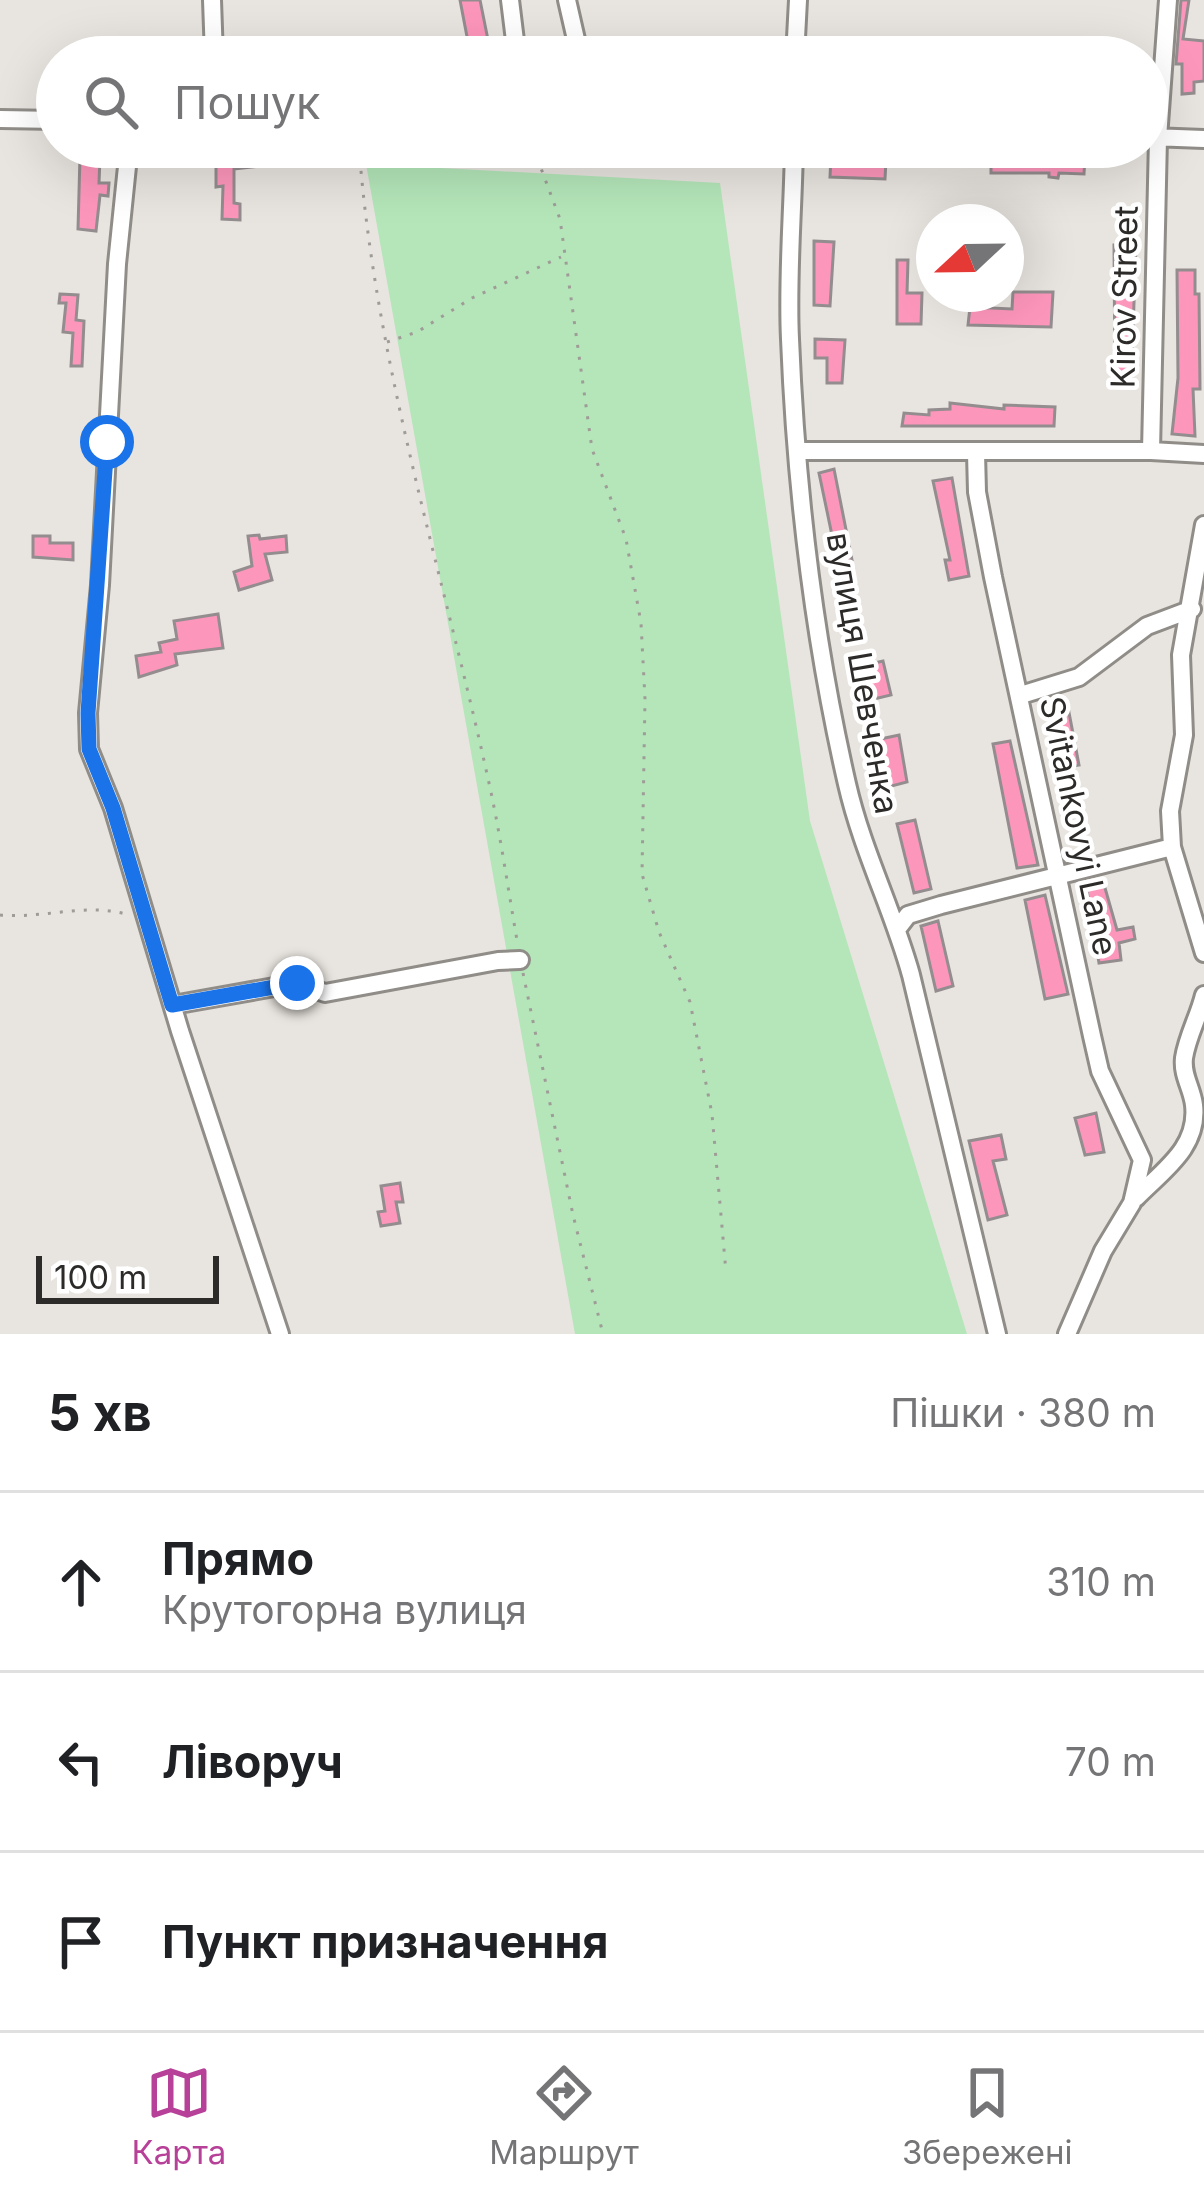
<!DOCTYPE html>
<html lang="uk">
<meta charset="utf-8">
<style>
body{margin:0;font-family:Inter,sans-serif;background:#f2f2f2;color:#202124}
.compass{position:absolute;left:916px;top:204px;width:108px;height:108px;border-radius:50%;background:#fff;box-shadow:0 12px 48px #0002;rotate:248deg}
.scale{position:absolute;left:36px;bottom:30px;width:183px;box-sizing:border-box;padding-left:12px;border:6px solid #2c2b29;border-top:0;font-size:33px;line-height:42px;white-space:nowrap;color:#2c2b29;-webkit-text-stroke:9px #fff;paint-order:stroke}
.stop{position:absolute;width:36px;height:36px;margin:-27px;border:9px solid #1a73e8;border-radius:50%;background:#fff}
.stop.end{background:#1a73e8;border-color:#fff;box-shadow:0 3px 12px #0008}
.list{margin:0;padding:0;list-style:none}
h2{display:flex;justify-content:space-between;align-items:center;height:156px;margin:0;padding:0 48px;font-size:51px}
h2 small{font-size:39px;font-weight:400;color:#757577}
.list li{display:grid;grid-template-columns:78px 1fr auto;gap:36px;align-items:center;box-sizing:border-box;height:180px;padding:0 48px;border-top:3px solid #e0e0e0}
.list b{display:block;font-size:45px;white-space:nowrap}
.list p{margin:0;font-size:39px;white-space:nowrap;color:#757577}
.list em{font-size:39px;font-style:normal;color:#757577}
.icon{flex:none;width:66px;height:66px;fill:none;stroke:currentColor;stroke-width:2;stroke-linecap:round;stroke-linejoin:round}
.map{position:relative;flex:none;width:1204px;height:1334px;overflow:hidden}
.search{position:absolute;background:#fff;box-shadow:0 12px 48px #0002;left:36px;right:36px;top:36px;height:132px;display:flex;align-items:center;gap:30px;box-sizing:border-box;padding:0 42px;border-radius:66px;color:#757577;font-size:45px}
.sheet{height:696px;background:#fff}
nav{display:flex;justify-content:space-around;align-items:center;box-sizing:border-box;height:168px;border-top:3px solid #e0e0e0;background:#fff;font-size:33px;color:#757577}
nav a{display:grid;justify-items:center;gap:6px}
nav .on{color:#b74198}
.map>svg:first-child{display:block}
.green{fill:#b4e6b9}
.building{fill:#fd96bb;stroke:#948d8f;stroke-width:3}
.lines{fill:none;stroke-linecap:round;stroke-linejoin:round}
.minor-casing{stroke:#908d88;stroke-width:22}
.path{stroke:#9f9c98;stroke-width:3;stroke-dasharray:3 9;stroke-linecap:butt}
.minor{stroke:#fff;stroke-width:16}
.route{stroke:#1a73e8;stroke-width:15}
.labels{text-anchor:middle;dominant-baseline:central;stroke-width:9;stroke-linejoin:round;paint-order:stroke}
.street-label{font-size:33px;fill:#2c2b29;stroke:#fff}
</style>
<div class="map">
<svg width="1204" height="1334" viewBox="0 0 1204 1334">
<rect width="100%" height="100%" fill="#e8e4df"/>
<path class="green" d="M366 164 720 183 810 821 967 1334H575Z"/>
<path class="building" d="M460 0H480L489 45 469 47Z
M1181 0H1189L1183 39 1204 41V81L1194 82V93L1182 94V64H1176Z
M210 147H229V157L267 152 269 165 234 169V203L240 204V220L222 219 223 186 216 187V161H211Z
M1037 155 1038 159 1064 161V157H1085L1084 174 1059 173 1058 178 1049 177V173H991V156Z
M80 156 100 157 99 183H109L108 196 100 195 96 231 78 229Z
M831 157 886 160 885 179 830 177Z
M814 241 834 242 830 306 814 305Z
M1114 245 1136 246 1131 387 1115 386Z
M897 260H908L907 293H922L921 324H897Z
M1177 270H1195V294H1199L1200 389H1193L1195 436 1172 434 1178 378Z
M1013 292H1053L1051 327 968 325 970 307 1012 309Z
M60 294 78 295 76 320 84 321 82 366H71L73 333 63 332 66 303H59Z
M815 339 845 340 842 383H827V358H815Z
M950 403 1004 409V405L1055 407 1054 426H902L904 413 929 415V410L950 409Z
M834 469 852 560 838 564 819 473Z
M952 478 969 576 949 580 945 560H950L933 481Z
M259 535 260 539 286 536 287 552 265 554 272 580 239 590 234 572 252 566 248 536Z
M33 536H50V543H73V560L33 557Z
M218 614 223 648 175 654 177 665 139 677 136 656 161 652 159 643 177 639 174 621Z
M883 661 891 695 870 700 860 666Z
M1067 702 1079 765 1060 768 1048 705Z
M899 735 907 782 888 787 876 740Z
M1010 741 1038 865 1017 868 993 744Z
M915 820 931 889 914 893 897 824Z
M1103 881 1117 930 1133 927 1135 939 1119 943 1121 960 1099 963 1086 885Z
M1045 895 1068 994 1045 999 1025 900Z
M938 921 953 986 936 991 921 926Z
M1096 1113 1104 1152 1085 1155 1075 1118Z
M1001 1135 1006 1159 993 1161 1007 1215 988 1220 969 1141Z
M400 1183 403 1202H396L400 1223 381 1226 378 1212 385 1211 381 1186Z"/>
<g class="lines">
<defs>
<path id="minor" d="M212 0 214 57
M510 0 517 57
M567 0 580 57
M795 57 798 0
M0 119 57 120
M1151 137 1204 139
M129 147 117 264 100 585 88 713 89 749 113 808 180 1031 280 1334
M794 147C793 211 787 276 790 339 796 487 814 640 847 784 862 850 893 910 911 975L997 1334
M798 451H1151L1204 454
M1151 451 1158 138 1168 0
M976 453 977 492 993 577 1092 1036 1100 1071 1142 1160 1132 1203 1103 1251 1067 1334
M1204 525 1181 655 1184 735 1170 811 1172 847 1204 953
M1021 695 1079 677 1147 626 1192 609
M898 928 908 915 941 905 1172 847
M173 1005 297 983 325 993 498 961 520 960
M1136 1198C1162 1171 1199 1148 1194 1105 1192 1088 1182 1076 1184 1058 1187 1037 1199 1016 1204 995"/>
</defs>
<use href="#minor" class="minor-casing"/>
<path class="path" d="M359 147C375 361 441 566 487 774 500 831 508 889 518 946
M533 147 560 219 592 449 626 539 641 623 645 699 642 874 659 932 690 1002 712 1114 726 1272
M387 342 417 332 472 298 561 257
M0 915C43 919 88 902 129 915
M523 973 573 1215 603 1334"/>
<use href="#minor" class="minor"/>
</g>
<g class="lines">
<path class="route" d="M107 442 88 713 89 749 113 808 172 1005 297 983"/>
</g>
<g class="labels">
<g class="street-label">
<text transform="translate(1124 297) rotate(-89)">Kirov Street</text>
<text transform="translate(863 673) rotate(80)">вулиця Шевченка</text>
<text transform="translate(1079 826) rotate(78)">Svitankovyi Lane</text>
</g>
</g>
</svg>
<svg class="compass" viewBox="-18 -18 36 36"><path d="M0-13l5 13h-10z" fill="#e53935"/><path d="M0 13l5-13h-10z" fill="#757577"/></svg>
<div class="scale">100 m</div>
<div class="stop" style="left:107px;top:442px"></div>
<div class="stop end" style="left:297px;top:983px"></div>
<div class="search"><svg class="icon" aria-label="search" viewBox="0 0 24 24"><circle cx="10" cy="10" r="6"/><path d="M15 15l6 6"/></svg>Пошук</div>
</div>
<section class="sheet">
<h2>5 хв<small>Пішки · 380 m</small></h2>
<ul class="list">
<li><svg class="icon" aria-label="ahead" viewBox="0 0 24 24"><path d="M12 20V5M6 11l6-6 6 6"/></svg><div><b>Прямо</b><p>Крутогорна вулиця</p></div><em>310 m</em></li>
<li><svg class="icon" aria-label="left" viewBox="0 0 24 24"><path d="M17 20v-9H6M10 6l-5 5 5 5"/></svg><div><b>Ліворуч</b></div><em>70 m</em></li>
<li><svg class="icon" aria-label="arrive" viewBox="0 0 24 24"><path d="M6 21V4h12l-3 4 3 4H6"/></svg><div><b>Пункт призначення</b></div></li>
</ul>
</section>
<nav>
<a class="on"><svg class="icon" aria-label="map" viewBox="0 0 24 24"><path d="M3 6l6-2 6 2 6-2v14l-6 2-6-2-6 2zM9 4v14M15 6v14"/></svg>Карта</a>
<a><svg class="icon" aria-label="directions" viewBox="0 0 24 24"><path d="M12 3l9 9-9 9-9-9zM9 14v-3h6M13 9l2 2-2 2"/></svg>Маршрут</a>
<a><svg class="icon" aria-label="saved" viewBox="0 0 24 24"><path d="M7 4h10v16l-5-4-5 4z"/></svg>Збережені</a>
</nav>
